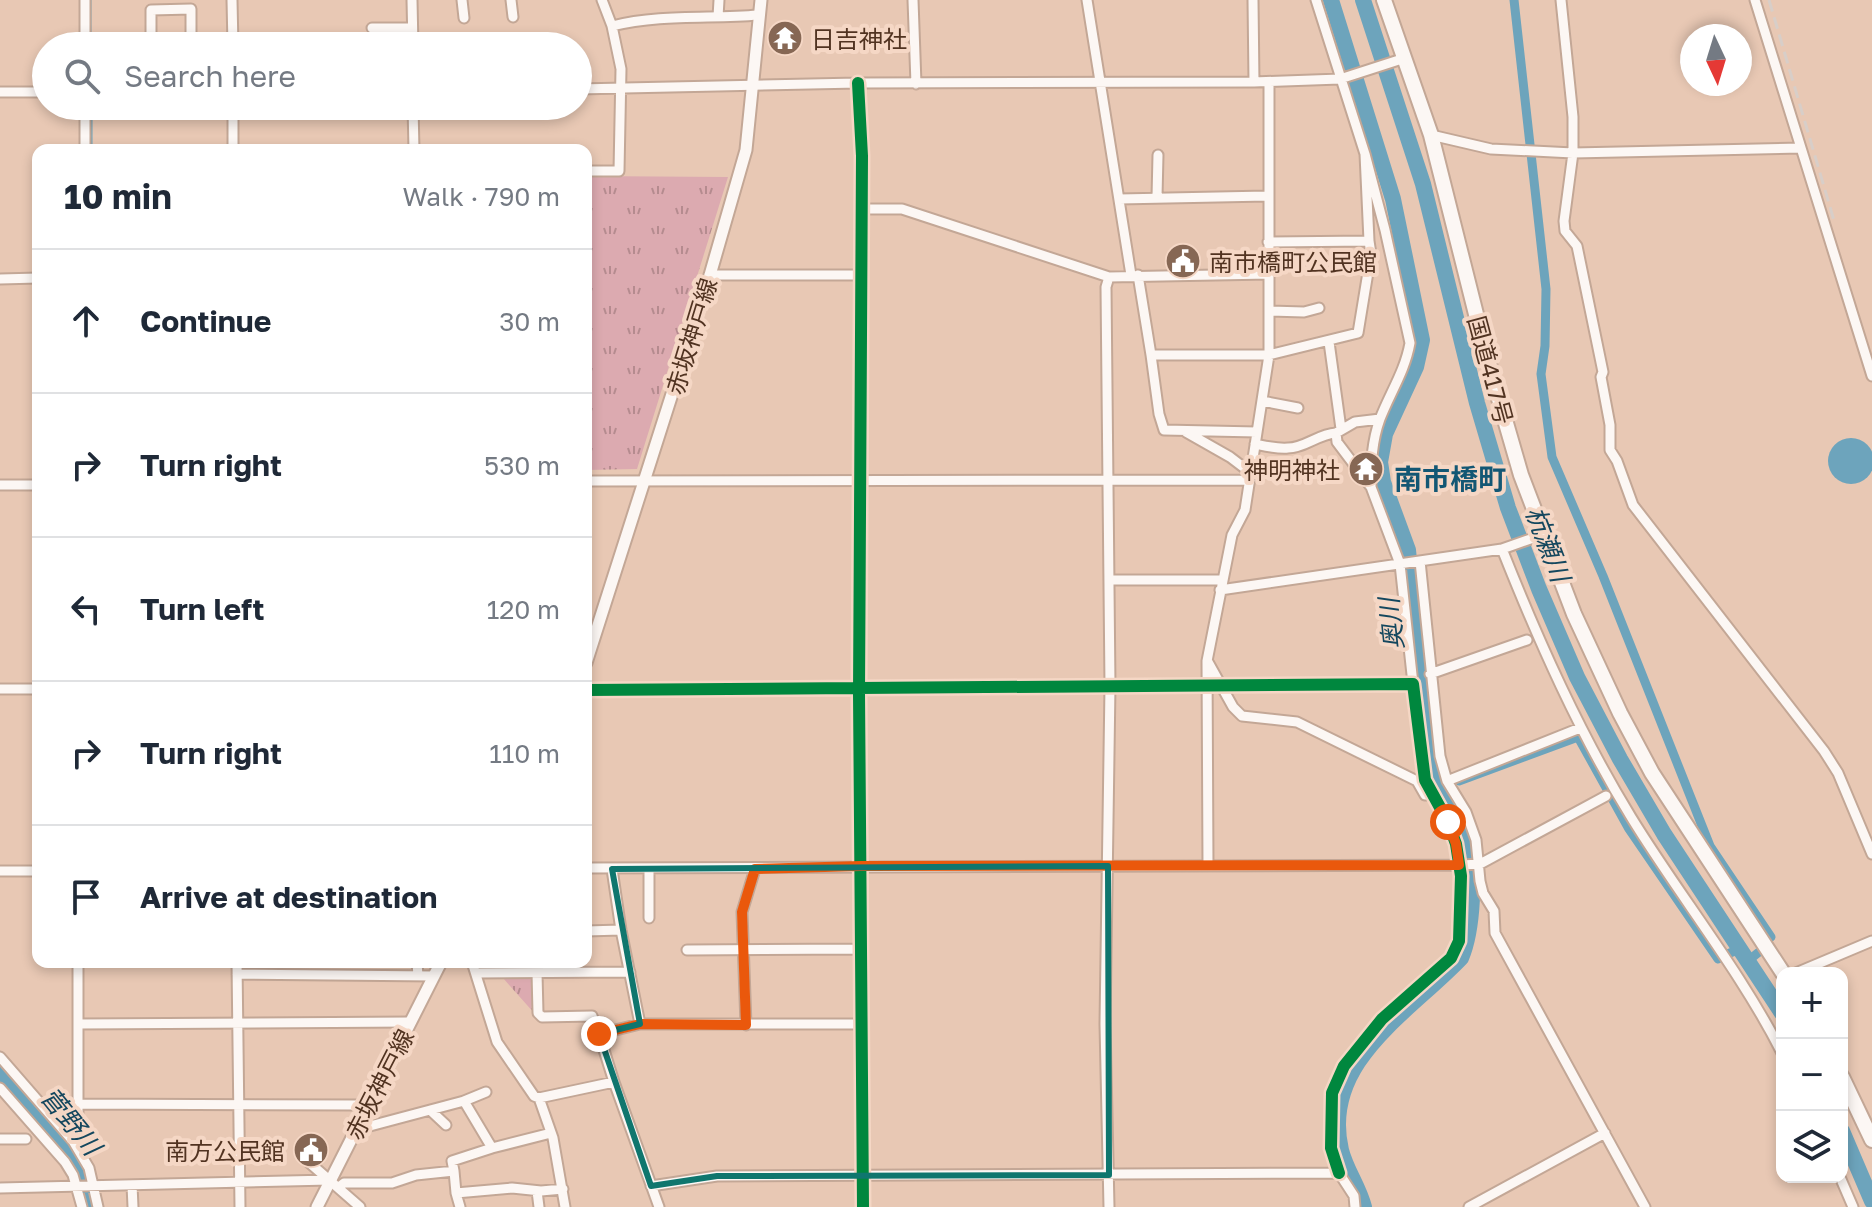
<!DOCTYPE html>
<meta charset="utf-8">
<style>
body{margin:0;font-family:"Golos Text","Noto Sans JP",sans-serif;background:#f2f2f3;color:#1f2937}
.controls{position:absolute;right:24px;bottom:24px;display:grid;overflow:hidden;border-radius:16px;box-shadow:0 4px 12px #0003}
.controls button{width:72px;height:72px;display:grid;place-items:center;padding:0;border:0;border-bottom:2px solid #e0e1e3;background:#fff;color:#1f2937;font:40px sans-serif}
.compass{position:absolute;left:1680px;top:24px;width:72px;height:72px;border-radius:50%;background:#fff;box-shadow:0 4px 12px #0003;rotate:176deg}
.stop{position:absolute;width:24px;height:24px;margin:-18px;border:6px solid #ea580c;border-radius:50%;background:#fff}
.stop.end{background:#ea580c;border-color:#fff;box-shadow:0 2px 8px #0008}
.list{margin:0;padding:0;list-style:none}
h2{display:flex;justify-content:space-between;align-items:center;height:104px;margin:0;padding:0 32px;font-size:34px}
h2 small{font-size:26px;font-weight:400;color:#747a83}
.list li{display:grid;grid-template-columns:52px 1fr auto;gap:24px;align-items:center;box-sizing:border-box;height:144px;padding:0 32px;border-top:2px solid #e0e1e3}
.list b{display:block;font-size:30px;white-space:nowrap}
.list em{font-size:26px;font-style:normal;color:#747a83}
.icon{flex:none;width:44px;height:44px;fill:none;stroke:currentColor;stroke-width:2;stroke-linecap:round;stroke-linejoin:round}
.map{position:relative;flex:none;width:1872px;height:1207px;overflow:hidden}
.search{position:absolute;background:#fff;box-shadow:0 4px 12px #0003;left:32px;top:32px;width:560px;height:88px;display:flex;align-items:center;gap:20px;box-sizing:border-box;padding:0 28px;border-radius:44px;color:#747a83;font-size:30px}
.panel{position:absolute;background:#fff;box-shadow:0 4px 12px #0003;left:32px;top:144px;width:560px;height:824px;border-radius:16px}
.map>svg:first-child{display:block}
.park{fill:url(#park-tufts)}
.water{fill:#6da4bc}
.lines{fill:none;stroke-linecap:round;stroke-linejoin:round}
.stream{stroke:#6da4bc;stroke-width:3}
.canal{stroke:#6da4bc;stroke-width:9}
.river{stroke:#6da4bc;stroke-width:16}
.minor-casing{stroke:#c3a796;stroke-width:13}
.major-casing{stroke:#c3a796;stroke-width:15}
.highway-casing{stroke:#c3a796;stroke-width:18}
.minor{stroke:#fcf7f4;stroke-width:9}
.major{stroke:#fcf7f4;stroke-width:11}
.highway{stroke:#fcf7f4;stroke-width:14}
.rail{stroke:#d8cec8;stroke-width:3;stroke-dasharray:12 6;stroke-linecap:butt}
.cycleway-casing{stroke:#f5d7c5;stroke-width:17}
.cycleway{stroke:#00873e;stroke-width:12}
.route{stroke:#ea580c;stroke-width:10}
.marked{fill:none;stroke:#0f766e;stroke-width:6;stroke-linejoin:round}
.labels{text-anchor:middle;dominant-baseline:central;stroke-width:8;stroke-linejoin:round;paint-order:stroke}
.poi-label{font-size:24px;fill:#513321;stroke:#f5d7c5;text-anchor:start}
.street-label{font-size:24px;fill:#513321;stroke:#f5d7c5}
.water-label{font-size:26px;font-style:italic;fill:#14475e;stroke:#f5d7c5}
.quarter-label{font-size:28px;font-weight:bold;fill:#135774;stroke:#f5d7c5}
</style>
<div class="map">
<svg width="1872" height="1207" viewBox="0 0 1872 1207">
<defs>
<pattern id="park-tufts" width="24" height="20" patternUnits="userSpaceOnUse" patternTransform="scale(2)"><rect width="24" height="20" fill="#dcaab0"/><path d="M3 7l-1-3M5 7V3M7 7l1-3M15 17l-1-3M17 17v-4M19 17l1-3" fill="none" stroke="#b58b8f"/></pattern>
</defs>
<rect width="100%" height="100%" fill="#e8c8b4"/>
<path class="park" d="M586 176 728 177 637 469 586 470Z
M531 977 533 981 535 1014 503 978Z"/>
<path class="water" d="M1828 461a23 23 0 1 1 46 0a23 23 0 1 1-46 0Z"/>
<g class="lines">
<path class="stream" d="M90 0V46
M91 106V150"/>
<path class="canal" d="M1514 0 1546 289 1545 346 1541 374 1552 457 1603 576 1710 846 1771 937
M1459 781 1578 737 1629 829 1718 959
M1727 954 1741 949
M1749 960 1759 952"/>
<path class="river" d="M1331 0 1393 199 1422 340 1416 367 1385 434 1380 462 1383 482 1408 550 1428 748C1431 758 1432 769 1437 778 1447 799 1461 818 1467 840 1476 870 1473 930 1461 958 1410 1012 1320 1062 1341 1150 1346 1170 1359 1187 1364 1207
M1363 0 1423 184 1477 403 1508 508 1539 589 1577 677 1620 759 1664 834 1782 1013
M0 1072 64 1146 83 1174 91 1207
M1842 1131 1872 1201"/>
<defs>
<path id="minor" d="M85 0V46
M232 0 233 46
M412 0 413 46
M462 0 464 18
M511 0 513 17
M913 0 916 84
M1087 0 1131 275
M1253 0 1254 82
M1561 0 1573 117V153L1564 221 1565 231 1577 246 1603 372 1601 377 1610 425V450L1617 461 1633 505 1824 751 1838 773 1872 854
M1755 0 1872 376
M718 17 719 0
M612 26C660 14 709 19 758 15
M372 28H412
M151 46V10L191 9V46
M858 83 862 156 859 693 863 1207
M578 89 858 83 1254 82 1340 79 1405 58
M0 92H46
M85 106V150
M233 106V150
M413 106 414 150
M1431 135 1491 149 1573 153 1801 148
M1365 154 1385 230 1410 343C1405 371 1390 393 1380 419 1372 441 1371 463 1371 487L1337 442 1336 433 1355 422 1380 419
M586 171H619L621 69 612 26 602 0
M1157 197 1158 155
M1119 199 1267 196
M861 209H902L1109 277 1269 274
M1268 242 1369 241 1365 154 1316 0
M710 275H861
M1138 275 1151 355H1269L1358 333 1371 254 1369 241
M1109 277 1106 287 1110 686 1105 1024 1109 1207
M0 279 38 278
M1269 311 1304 312 1319 308
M1329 342 1341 429
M1151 355 1159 414 1164 430 1257 432
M1262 401 1298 408
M1186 432 1230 457 1251 473
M1255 444C1265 446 1277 449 1288 448 1305 448 1318 434 1336 433
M586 481 1250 480
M0 485H38
M1371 487 1400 564 1413 684
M1502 549C1539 642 1579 732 1631 817 1680 897 1740 970 1782 1053
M1420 561 1440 756 1447 781 1466 812 1476 840 1480 881 1483 893 1494 911 1495 933 1645 1207
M1109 580H1222
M1220 590 1502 549 1542 535
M1208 662 1233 707 1242 716 1297 722 1417 781 1425 795H1432
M1430 674 1527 640
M0 689H38
M586 690 1413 684 1425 780 1448 822 1456 844 1461 876 1459 941 1451 958 1382 1019 1344 1066 1332 1093 1331 1148 1339 1173
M1447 781 1580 728
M1208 866 1207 661 1232 535 1245 510 1269 355V82
M586 868 1462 865 1480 864 1606 796
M612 869 621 930 640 1024
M0 871H38
M649 918V869
M586 931 621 930
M687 950 862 949
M78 962V1137L73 1141 89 1168 98 1207
M237 962 240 1207
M417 962 418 976
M472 962 497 1042 534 1096 539 1098 614 1082
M476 973 630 972
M537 973 538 1013 542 1017 592 1016 599 1034
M1796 973 1872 941
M237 974 434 976
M78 1024 411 1022
M746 1025 742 912 755 869
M0 1057 73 1141
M0 1088 65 1162 73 1175 82 1207
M539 1098 553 1138 565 1207
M464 1101 486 1092
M77 1104 359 1105 367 1107
M430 1110 446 1125
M355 1130 464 1101 492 1148
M0 1139H26
M304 1158 360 1207
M454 1171 452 1161 492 1148 551 1133
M1840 1177 1853 1207
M132 1185 133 1207
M651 1186 717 1176 1339 1173 1354 1196 1355 1207
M339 1187 344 1183H392L416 1175 454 1171 456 1193 512 1188 541 1191 563 1189
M0 1188 330 1180
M537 1191 539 1207
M456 1193 460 1207
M659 1207 614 1082 599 1034 640 1024H862
M1469 1207 1605 1133"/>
<path id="major" d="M586 663 710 275 746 150 761 0
M317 1207 441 962"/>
<path id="highway" d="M1384 0 1431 135 1486 354 1521 475 1574 614 1620 713 1652 773 1783 973
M1842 1077 1872 1140"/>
</defs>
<use href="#minor" class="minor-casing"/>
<use href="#major" class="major-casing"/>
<use href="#highway" class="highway-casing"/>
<use href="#minor" class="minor"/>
<use href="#major" class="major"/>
<use href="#highway" class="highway"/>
<path class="rail" d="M1769 0 1835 224"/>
<defs>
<path id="cycleway" d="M858 83 862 156 859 693 863 1207
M586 690 1413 684 1425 780 1448 822 1456 844 1461 876 1459 941 1451 958 1382 1019 1344 1066 1332 1093 1331 1148 1339 1173"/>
</defs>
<use href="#cycleway" class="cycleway-casing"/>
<use href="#cycleway" class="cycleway"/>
</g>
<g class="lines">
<path class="route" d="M599 1034 640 1024 746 1025 742 912 755 869 861 866 1459 865 1456 844 1448 822"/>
</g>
<path class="marked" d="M1108 866 1109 1175 717 1176 651 1186 599 1034 640 1024 612 869Z"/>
<defs>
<symbol id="temple-disc" viewBox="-11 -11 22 22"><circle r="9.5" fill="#866754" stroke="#f5d7c5"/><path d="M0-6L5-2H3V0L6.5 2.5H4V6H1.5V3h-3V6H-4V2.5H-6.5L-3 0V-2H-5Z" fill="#fff"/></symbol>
<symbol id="civic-disc" viewBox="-11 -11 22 22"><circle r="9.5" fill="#866754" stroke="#f5d7c5"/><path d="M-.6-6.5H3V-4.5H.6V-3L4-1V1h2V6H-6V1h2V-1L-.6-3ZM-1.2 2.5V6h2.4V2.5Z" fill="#fff"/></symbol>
</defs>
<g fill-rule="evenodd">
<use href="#temple-disc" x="765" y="18" width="40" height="40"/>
<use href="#civic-disc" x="1163" y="241" width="40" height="40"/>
<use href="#temple-disc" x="1346" y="449" width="40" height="40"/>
<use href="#civic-disc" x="291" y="1130" width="40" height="40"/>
</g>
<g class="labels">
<g class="poi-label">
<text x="811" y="38">日吉神社</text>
<text x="1209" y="261">南市橋町公民館</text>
<text x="1340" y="469" text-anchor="end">神明神社</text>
<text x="285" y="1150" text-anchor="end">南方公民館</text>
</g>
<g class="street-label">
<text transform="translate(691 336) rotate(-73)">赤坂神戸線</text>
<text transform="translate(1491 370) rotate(75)">国道417号</text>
<text transform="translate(379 1084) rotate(-63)">赤坂神戸線</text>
</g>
<g class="water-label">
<text transform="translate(1548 544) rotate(69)">杭瀬川</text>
<text transform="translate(1391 624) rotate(-96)">奥川</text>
<text transform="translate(71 1121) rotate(51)">菅野川</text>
</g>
<g class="quarter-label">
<text x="1450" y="478">南市橋町</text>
</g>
</g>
</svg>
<div class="controls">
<button>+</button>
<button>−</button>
<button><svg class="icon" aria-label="layers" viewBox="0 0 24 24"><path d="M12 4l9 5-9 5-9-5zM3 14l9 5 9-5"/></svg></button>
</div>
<svg class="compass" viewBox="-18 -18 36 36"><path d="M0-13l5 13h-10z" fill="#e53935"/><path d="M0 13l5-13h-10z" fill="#747a83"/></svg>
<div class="stop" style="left:1448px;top:822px"></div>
<div class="stop end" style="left:599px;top:1034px"></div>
<div class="search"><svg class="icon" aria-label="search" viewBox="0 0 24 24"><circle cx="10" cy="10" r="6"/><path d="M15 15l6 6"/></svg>Search here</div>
<section class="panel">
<h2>10 min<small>Walk · 790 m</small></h2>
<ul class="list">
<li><svg class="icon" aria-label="ahead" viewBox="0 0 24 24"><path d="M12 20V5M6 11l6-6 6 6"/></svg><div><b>Continue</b></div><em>30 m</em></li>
<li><svg class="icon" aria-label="right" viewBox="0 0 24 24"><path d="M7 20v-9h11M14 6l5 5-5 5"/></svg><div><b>Turn right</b></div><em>530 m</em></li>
<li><svg class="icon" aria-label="left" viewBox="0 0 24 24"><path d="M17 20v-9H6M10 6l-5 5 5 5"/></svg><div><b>Turn left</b></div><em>120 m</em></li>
<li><svg class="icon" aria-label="right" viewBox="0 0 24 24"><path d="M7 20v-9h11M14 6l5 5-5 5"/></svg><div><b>Turn right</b></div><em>110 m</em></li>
<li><svg class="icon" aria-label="arrive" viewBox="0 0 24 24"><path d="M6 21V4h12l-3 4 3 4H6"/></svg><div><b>Arrive at destination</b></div></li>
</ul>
</section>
</div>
